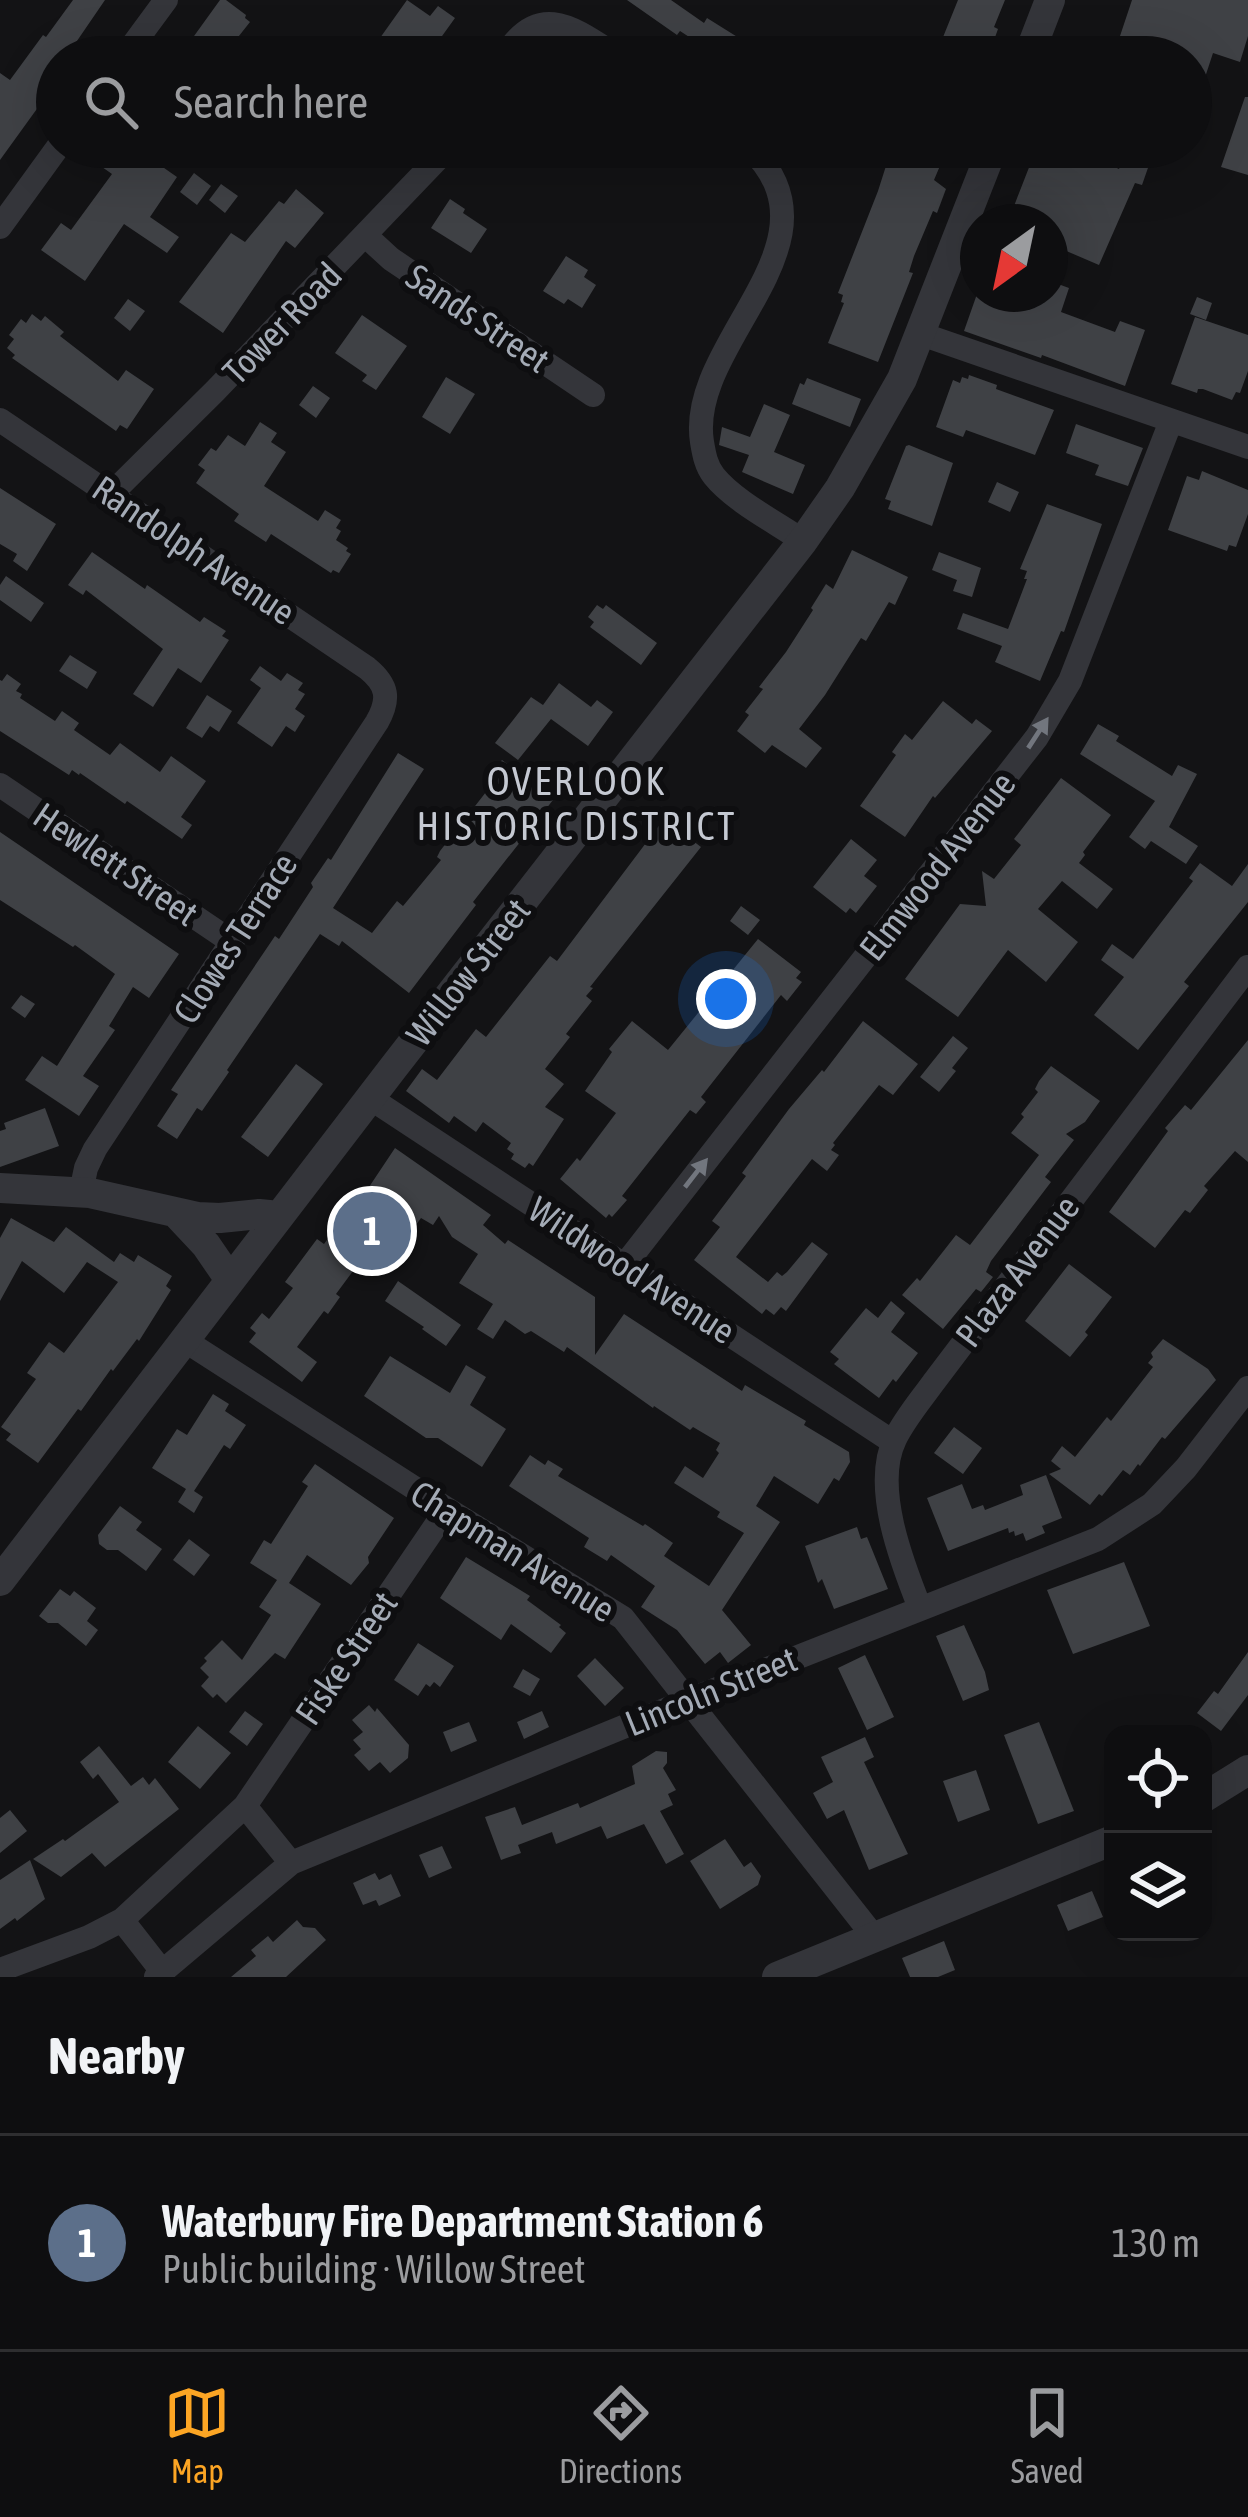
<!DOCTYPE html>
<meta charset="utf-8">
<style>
body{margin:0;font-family:"Asap Condensed",sans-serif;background:#1c1c1e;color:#f1f3f6}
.controls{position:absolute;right:36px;bottom:36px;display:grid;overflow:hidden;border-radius:24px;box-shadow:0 12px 48px #0002}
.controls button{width:108px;height:108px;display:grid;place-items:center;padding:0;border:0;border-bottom:3px solid #2e2e30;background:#0e0e10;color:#f1f3f6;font:60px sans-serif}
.compass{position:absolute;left:960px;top:204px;width:108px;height:108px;border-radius:50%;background:#0e0e10;box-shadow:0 12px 48px #0002;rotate:213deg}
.you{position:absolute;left:726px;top:999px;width:42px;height:42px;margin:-30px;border:9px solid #fff;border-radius:50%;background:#1a73e8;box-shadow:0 0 0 18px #1a73e833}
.badge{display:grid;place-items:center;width:78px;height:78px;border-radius:50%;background:#fca524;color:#fff;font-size:39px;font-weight:700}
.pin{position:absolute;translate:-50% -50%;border:6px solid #fff;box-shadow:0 3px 12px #0006}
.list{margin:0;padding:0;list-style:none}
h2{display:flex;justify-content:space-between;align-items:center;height:156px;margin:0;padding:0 48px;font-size:51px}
h2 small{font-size:39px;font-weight:400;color:#9b9c9f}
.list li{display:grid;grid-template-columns:78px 1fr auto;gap:36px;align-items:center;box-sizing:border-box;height:216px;padding:0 48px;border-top:3px solid #2e2e30}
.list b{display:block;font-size:45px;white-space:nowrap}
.list p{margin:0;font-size:39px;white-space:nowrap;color:#9b9c9f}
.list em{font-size:39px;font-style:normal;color:#9b9c9f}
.icon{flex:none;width:66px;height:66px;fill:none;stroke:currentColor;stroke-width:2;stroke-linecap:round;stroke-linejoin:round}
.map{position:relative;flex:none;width:1248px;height:1977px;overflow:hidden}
.search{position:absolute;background:#0e0e10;box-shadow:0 12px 48px #0002;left:36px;right:36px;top:36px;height:132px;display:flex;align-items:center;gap:30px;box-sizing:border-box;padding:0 42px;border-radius:66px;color:#9b9c9f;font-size:45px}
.sheet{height:372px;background:#0e0e10}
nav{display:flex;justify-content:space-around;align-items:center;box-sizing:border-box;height:168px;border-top:3px solid #2e2e30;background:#0e0e10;font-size:33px;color:#9b9c9f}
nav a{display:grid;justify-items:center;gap:6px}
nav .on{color:#fca524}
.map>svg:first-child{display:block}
.building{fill:#3f4145}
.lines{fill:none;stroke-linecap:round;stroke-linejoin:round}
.minor{stroke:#34353a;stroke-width:24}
.tertiary{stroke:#34353a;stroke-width:30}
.oneway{fill:#72767e}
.labels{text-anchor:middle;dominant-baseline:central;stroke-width:12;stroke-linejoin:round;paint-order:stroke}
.street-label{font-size:36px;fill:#a4abb6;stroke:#0e0e10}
.neighbourhood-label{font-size:39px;letter-spacing:3px;fill:#c5c9d2;stroke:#0e0e10}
</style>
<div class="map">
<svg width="1248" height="1977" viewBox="0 0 1248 1977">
<rect width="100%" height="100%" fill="#131315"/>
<path class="building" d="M73 0H105L66 57H57V69L46 83 52 88 0 160V73L10 80 43 35 46 37Z
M220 0H226L246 15 245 18 250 22 235 41 230 37 216 57H209L189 43Z
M407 0 430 16 438 6 455 18 427 57H407L380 38Z
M627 0H671L704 23 707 18 747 43 744 47 759 57H705L709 50 680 31 677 35Z
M958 0H1005L994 27 998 29 988 57H935Z
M1132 0H1248V36L1240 62 1213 53 1194 111 1191 110V57H1113Z
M1245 97H1248V175L1221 167Z
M116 147H134L177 177 150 217 179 237 167 253 124 224 85 281 41 250 61 223 71 230 112 174 102 167Z
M892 147H948L934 180 946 189 937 213 933 211 914 256 909 272 913 273 878 362 828 343 844 303 841 302 843 295 838 293 878 191Z
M1037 147H1071L1119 169 1124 155 1149 165 1142 185 1135 183 1099 265 1050 244V222H985L988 213 1014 206Z
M194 173 211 186 197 205 180 192Z
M221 184 238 196 225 213 209 200Z
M296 189 324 213 295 248 286 241 223 333 179 302 231 233 245 242 279 201 284 204Z
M450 199 465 209 463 213 487 229 471 253 431 228Z
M566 256 588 270 584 277 596 285 582 308 568 299 564 304 543 291Z
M1050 281 1069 288 1061 312 1115 332 1120 321 1145 330 1125 386 1042 355 1041 358 964 331 977 294H1050Z
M1197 297 1212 303 1206 320 1190 314Z
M128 299 145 311 130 331 114 318Z
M32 314 41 321 45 316 64 332 60 336 118 381 126 370 154 389 127 429 120 425 116 431 12 358 15 355 7 348 14 339 9 335 21 319 26 323Z
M362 315 407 346 376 390 362 381 367 375 335 353Z
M1195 317 1248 335V371L1240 393 1236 392 1232 400 1203 389H1198L1197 393 1171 384Z
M969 375 997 385 996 389 1054 410 1035 455 966 430 963 437 936 427 953 380 960 383 962 377 968 379Z
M446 377 475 394 450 434 422 417Z
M807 378 861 399 850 427 792 404 800 383 804 385Z
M313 386 330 398 316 418 299 405Z
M764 404 790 415 774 452 805 465 793 494 742 472 749 455 719 445 722 427 750 437Z
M260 422 277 433 271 442 286 452 264 486 318 521 325 510 341 520 336 528 341 531 336 540 348 548 346 551 351 554 339 573 333 570 331 573 271 534 266 542 234 521 239 514 196 483 205 470 198 465 211 448 216 451 228 435 245 446Z
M1076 424 1143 448 1128 486 1095 475 1099 465 1066 453Z
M909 445 953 463 932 526 888 509 891 501 885 499 906 446Z
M1202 471 1248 490V514L1236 547 1229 545 1227 551 1168 530 1187 476 1199 480Z
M997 482 1019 492 1010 512 988 502Z
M0 488 56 524 27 571 13 561 17 554 0 544Z
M1047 504 1102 524 1064 632 1061 631 1040 681 995 662 1002 646 957 629 963 613 1008 629 1027 579H1024L1027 571 1020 569Z
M852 550 908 577 895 605 889 602 866 641 861 638 825 695 799 729 822 748 806 768 772 745 765 753 737 731 749 715 745 712 763 689 759 687 786 652 813 610 811 608 826 584 833 589Z
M92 552 145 589 147 585 200 622 204 617 226 631 222 636 229 640 201 683 178 668 153 707 133 694 163 649 86 590 83 595 68 585Z
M939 552 981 568 972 597 953 591 957 580 932 570Z
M6 576 44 603 31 622 0 600V585Z
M597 605 603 609 606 605 657 643 641 665 590 627 594 622 588 617Z
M70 655 97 672 87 689 59 671Z
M260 666 281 681 287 673 303 683 298 690 305 694 295 709 305 716 295 732 286 726 272 747 237 723 261 688 250 680Z
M7 674 21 684 16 691 22 694 20 698 55 721 62 711 79 723 74 730 110 755 120 743 160 772 171 756 206 781 181 817 192 825 182 839 127 801 125 804 80 773 79 775 72 770 69 775 0 731V680L2 681Z
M559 683 591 707 597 700 613 712 588 746 551 719 518 760 495 743 531 697 543 705Z
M207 695 232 711 219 732 210 726 202 738 186 728Z
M943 701 972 724 976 719 992 731 935 798 933 796 905 837 860 806 896 755 892 752 905 734 912 740Z
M1098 724 1119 736 1116 741 1172 776 1178 765 1197 774 1169 827 1198 846 1186 864 1151 841 1145 849 1129 837 1155 801 1080 754Z
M398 753 424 769 333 908 372 933 397 901 403 906 408 900 441 860 437 857 440 851 486 792 487 779 502 760 553 800 473 902 476 905 409 993 342 941 339 946 320 934 227 1070 229 1072 202 1111 197 1108 177 1139 157 1126 178 1094 171 1090 275 936 279 939 313 887 311 883 328 858 331 860Z
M1061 778 1111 815 1083 852 1085 855 1079 863 1113 889 1097 909 1062 881 1038 909 1078 942 1046 982 1008 950 958 1017 905 979 960 904 986 906 982 871 994 879 1021 845 1014 839Z
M664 819 701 847 590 987 593 988 586 996 592 1001 566 1034 570 1037 545 1069 564 1084 545 1107 564 1119 533 1166 529 1163 525 1168 511 1159 514 1154 507 1149 511 1143 483 1122 476 1132 454 1116 449 1123 406 1091 422 1069 437 1080 476 1029 486 1037 550 956 557 961Z
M0 832 179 954 149 998 133 987 109 1026 115 1030 83 1076 99 1086 79 1116 25 1080 42 1056 57 1066 115 974 75 945 73 947 0 900Z
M851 839 877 860 864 876 877 886 856 913 850 908 846 913 813 887Z
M1200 863 1232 886 1248 864V902L1184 982 1189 986 1138 1050 1094 1015 1124 977 1101 960 1112 944 1133 959 1193 881 1189 878Z
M741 906 760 920 748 935 730 921Z
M758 939 801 972 796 978 802 982 787 1001 781 995 701 1097 706 1102 696 1114 690 1110 622 1196 627 1200 612 1217 609 1214 606 1218 560 1179 577 1158 580 1161 616 1113 585 1091 612 1052 609 1049 632 1021 668 1050Z
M21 995 35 1004 25 1018 11 1008Z
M863 1021 918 1064 893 1095 879 1085 833 1143 835 1145 831 1150 839 1155 827 1171 812 1159 736 1257 768 1282 777 1272 782 1276 787 1272 812 1242 828 1254 786 1311 781 1307 774 1315 766 1309 762 1314 694 1260 720 1227 712 1221 746 1176 742 1173 789 1109 822 1070 824 1072Z
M953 1036 968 1048 952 1068 956 1071 939 1092 920 1077Z
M1248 1040V1162L1235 1151 1204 1186 1208 1190 1190 1213 1185 1210 1155 1248 1109 1212 1168 1131 1165 1128 1185 1105 1191 1110Z
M296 1064 323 1084 268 1157 241 1137Z
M1051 1066 1100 1101 1085 1122 1066 1134 1074 1140 1045 1177 1051 1182 991 1261 986 1272 993 1277 981 1292 976 1289 943 1329 902 1295 917 1278 920 1281 956 1235 970 1245 1039 1155 1011 1133 1024 1117 1021 1114 1038 1092 1035 1089 1039 1081Z
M45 1108 59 1146 0 1167V1131L6 1129 4 1123Z
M395 1148 491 1215 483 1225 505 1244 508 1240 595 1297V1355L624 1314 742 1391 745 1385 806 1421 804 1425 849 1452 850 1462 839 1481 834 1478 818 1504 774 1476 756 1506 780 1522 722 1610 751 1645 728 1663 720 1652 705 1664 677 1630 641 1607 655 1586 611 1555 607 1561 584 1547 589 1538 509 1486 530 1455 545 1465 548 1460 563 1469 558 1476 643 1526 645 1524 673 1543 664 1556 709 1586 744 1533 717 1517 720 1512 674 1483 685 1466 703 1478 719 1453 716 1450 720 1443 693 1427 690 1430 654 1406 653 1408 567 1347 564 1352 531 1331 525 1334 505 1320 493 1339 477 1329 493 1304 459 1283 478 1254 452 1237 439 1216 433 1225 421 1218 389 1262 370 1248 336 1294 340 1297 328 1314 324 1311 297 1347 317 1362 302 1382 249 1342 256 1333 250 1328 262 1313 269 1319 293 1288 285 1282 317 1239 324 1244 356 1200 359 1202Z
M11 1218 54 1242 66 1227 114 1262 120 1253 134 1262 138 1255 172 1276 166 1286 171 1290 139 1341 137 1339 113 1371 111 1369 81 1411 78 1409 38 1463 6 1440 11 1434 1 1427 36 1379 27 1373 49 1342 64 1353 118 1282 87 1262 64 1293 22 1261 0 1301V1238Z
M1069 1264 1112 1297 1085 1332 1088 1335 1070 1357 1025 1321Z
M398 1281 461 1325 446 1346 422 1329 424 1327 385 1301Z
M891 1301 905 1313 891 1332 918 1353 896 1382 893 1379 879 1398 834 1364 839 1359 830 1352 866 1308 878 1318Z
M1163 1339 1208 1369 1216 1380 1165 1439 1162 1437 1140 1466 1138 1464 1130 1475 1123 1470 1102 1496 1099 1494 1090 1505 1049 1474 1061 1469 1051 1461 1062 1446 1075 1457 1107 1417 1111 1421 1153 1367 1148 1363 1153 1357 1151 1353Z
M390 1356 450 1393 466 1365 486 1377 470 1405 506 1429 482 1467 438 1438H426L364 1396Z
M213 1394 229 1404 225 1411 246 1425 230 1449 224 1445 194 1491 203 1497 194 1513 178 1502 186 1489 152 1468 177 1429 187 1435Z
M954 1427 982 1448 963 1474 934 1453Z
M315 1464 394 1518 368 1557 369 1563 351 1585 307 1555 289 1583 321 1604 285 1659 275 1653 226 1703 217 1694 213 1698 201 1686 209 1677 200 1668 207 1661 204 1658 222 1640 242 1660 271 1615 259 1607 277 1580 250 1563 264 1540 271 1544 308 1486 302 1482Z
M1046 1475 1062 1518 1042 1526 1045 1533 1026 1541 1023 1533 1015 1536 1014 1531 1009 1533 1008 1528 948 1551 927 1498 962 1484 972 1509 983 1505 985 1510 1023 1495 1020 1485Z
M120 1506 142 1522 136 1530 162 1549 146 1571 118 1550H107L99 1544 98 1535Z
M857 1527 861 1539 867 1537 888 1589 834 1609 822 1579 818 1583 805 1546Z
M189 1539 210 1555 194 1576 173 1560Z
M466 1557 530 1596 527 1600 561 1625 559 1627 566 1633 551 1653 511 1624 501 1640 440 1598Z
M1124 1562 1150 1626 1073 1654 1047 1590Z
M60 1589 70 1596 74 1591 96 1608 87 1621 98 1630 86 1646 58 1623H48L39 1616Z
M964 1625 985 1672 989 1690 963 1701 936 1636Z
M418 1643 454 1666 440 1687 434 1682 430 1687 426 1684 418 1696 394 1680Z
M1248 1652V1695L1221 1731 1197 1713 1214 1691 1218 1694Z
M865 1655 894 1717 867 1730 838 1668Z
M595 1658 624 1688 605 1706 577 1676Z
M523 1669 540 1679 530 1696 513 1687Z
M369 1705 375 1712 377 1708 409 1745 408 1758 390 1773 380 1762 369 1771 354 1755 361 1749 353 1740 363 1732 352 1720Z
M245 1711 263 1724 247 1746 229 1732Z
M542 1711 549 1727 524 1739 517 1722Z
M469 1722 477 1741 451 1752 443 1732Z
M1039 1722 1074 1811 1038 1824 1004 1735Z
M198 1726 231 1753 200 1789 168 1762Z
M865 1737 874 1757 864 1762 908 1854 869 1870 844 1810 827 1819 813 1793 833 1782 821 1757Z
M99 1746 131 1786 143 1777 149 1785 155 1778 179 1809 105 1867 92 1853 61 1877 33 1859 63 1839 65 1841 119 1802 98 1774 93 1779 80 1762Z
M656 1751 667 1752V1763L663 1768 676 1790 668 1794 673 1805 660 1811 684 1854 666 1864 644 1824 607 1839 601 1826 556 1844 552 1832 518 1845 521 1853 501 1860 485 1817 515 1807 522 1825 578 1803 580 1808 635 1784 632 1766Z
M976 1770 990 1810 958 1822 943 1781Z
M10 1810 27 1831 0 1853V1818Z
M725 1839 744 1867 751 1862 761 1876 758 1885 720 1909 690 1861Z
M442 1846 452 1868 429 1878 419 1855Z
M30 1860 45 1899 17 1921 15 1918 0 1929V1880Z
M375 1873 379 1880 391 1874 401 1896 379 1906 376 1900 363 1905 353 1883Z
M1092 1891 1103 1917 1068 1931 1057 1905Z
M297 1920 303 1927 315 1928 326 1940 286 1977H231L256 1956 251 1950 268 1936 273 1942Z
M944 1941 955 1970 938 1977H910L902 1958Z"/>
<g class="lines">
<path class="minor" d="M124 57 166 0
M504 57C539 0 573 28 618 57
M749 147C850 243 686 342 702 442 704 454 706 466 714 476 734 501 777 523 803 541
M0 227 58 147
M366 236 391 259 593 395
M921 334 1248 447
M0 420 367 668C388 685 390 699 377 722L95 1149 86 1168 81 1192
M111 494 215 391 449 147
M0 785 232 942
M370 1098 893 1442
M624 1266 1037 737 1070 681 1171 421
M184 1340 447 1509 623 1618 875 1938
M920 1608C902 1563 872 1486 895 1439 904 1420 920 1401 933 1383L1248 967
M245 1806 291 1863
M122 1920 161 1970
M0 1970 89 1937 122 1920 245 1806 447 1509
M156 1977 291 1863 689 1700 1098 1539 1152 1504 1186 1468 1248 1388"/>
<path class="tertiary" d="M1028 57 1050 0
M0 1188 90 1193 197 1217 220 1218 259 1214 279 1216
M176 1213 206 1245 230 1280
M0 1581 393 1068 803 541 840 488 902 379 993 147
M1203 1798 1248 1770
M777 1977 1113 1840"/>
</g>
<defs><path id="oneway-solid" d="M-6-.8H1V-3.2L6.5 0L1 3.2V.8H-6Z" transform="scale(3)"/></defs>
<g class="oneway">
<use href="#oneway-solid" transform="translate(1038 733) rotate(-57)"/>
<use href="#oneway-solid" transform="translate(696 1173) rotate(-52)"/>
</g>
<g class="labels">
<g class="street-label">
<text transform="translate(478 318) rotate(34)">Sands Street</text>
<text transform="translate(282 323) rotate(-46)">Tower Road</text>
<text transform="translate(194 550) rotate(34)">Randolph Avenue</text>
<text transform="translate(116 864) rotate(34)">Hewlett Street</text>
<text transform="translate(937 866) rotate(-52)">Elmwood Avenue</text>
<text transform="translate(235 938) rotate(-57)">Clowes Terrace</text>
<text transform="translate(468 972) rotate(-52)">Willow Street</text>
<text transform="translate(632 1270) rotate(33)">Wildwood Avenue</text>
<text transform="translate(1017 1271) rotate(-53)">Plaza Avenue</text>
<text transform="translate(513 1551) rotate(32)">Chapman Avenue</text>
<text transform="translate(346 1658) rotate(-56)">Fiske Street</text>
<text transform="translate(711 1691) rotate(-22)">Lincoln Street</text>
</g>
<g class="neighbourhood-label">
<text x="577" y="781">OVERLOOK<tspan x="577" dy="45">HISTORIC DISTRICT</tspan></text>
</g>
</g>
</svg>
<div class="controls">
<button><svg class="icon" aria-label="locate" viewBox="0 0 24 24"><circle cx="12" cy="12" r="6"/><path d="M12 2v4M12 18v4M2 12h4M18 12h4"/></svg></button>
<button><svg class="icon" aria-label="layers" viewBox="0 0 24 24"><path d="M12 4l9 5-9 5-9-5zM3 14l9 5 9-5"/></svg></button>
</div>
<svg class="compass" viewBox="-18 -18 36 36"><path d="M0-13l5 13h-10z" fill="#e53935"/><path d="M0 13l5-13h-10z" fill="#9b9c9f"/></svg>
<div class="you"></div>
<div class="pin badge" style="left:372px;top:1231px;background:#5c6f8a">1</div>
<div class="search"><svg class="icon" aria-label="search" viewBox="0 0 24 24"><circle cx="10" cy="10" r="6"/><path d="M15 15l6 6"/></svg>Search here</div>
</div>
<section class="sheet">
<h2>Nearby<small></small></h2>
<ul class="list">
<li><span class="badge" style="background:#5c6f8a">1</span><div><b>Waterbury Fire Department Station 6</b><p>Public building · Willow Street</p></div><em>130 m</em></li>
</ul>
</section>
<nav>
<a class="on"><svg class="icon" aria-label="map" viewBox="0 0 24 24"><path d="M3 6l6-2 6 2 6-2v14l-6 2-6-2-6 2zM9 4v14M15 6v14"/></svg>Map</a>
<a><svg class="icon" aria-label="directions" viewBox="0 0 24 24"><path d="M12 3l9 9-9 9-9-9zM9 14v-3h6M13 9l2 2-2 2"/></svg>Directions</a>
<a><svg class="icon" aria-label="saved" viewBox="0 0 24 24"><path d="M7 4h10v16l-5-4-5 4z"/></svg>Saved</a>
</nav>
